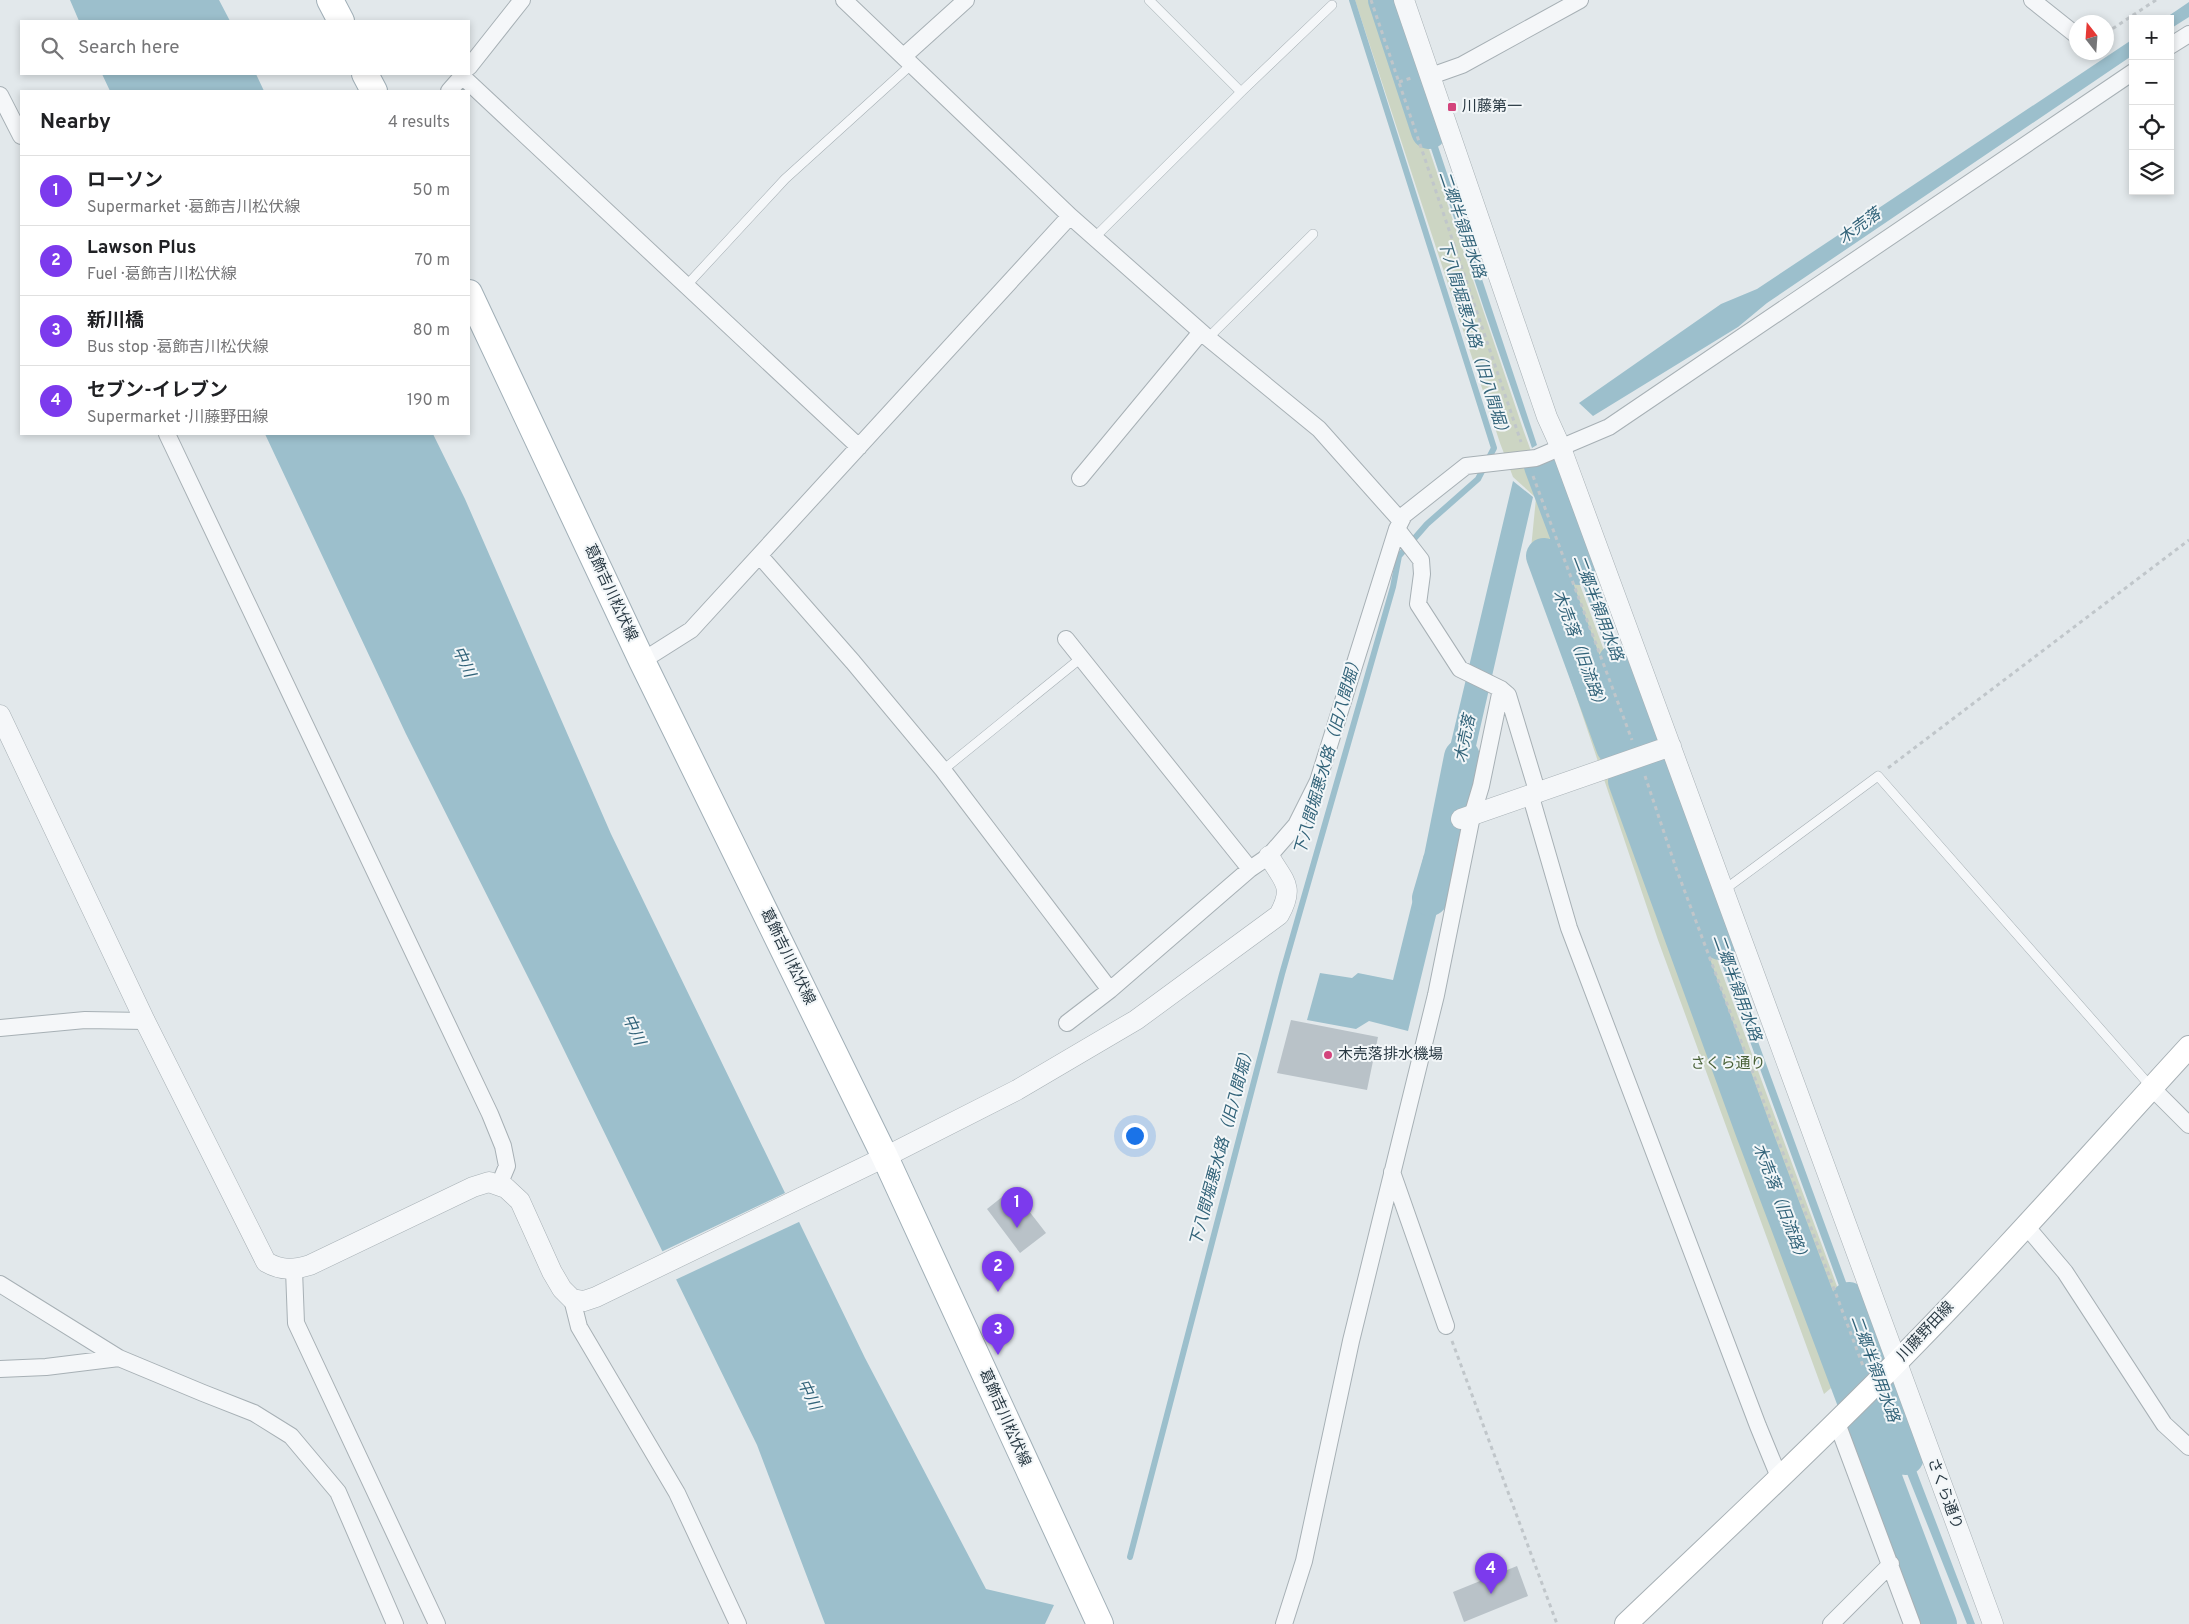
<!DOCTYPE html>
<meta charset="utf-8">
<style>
body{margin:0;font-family:Overpass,"Noto Sans JP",sans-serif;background:#f6f6f6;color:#202124}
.controls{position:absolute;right:15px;top:15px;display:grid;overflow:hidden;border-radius:0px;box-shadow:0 2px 8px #0003}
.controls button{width:45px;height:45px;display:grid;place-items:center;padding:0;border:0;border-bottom:1px solid #e0e0e0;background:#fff;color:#202124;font:25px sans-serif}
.compass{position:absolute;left:2069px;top:15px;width:45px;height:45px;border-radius:50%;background:#fff;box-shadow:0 2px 8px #0003;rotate:343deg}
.you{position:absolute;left:1134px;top:1135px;width:18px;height:18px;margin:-12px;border:4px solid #fff;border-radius:50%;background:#1a73e8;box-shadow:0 0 0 8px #1a73e833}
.badge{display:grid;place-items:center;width:32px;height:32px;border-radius:50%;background:#7c3aed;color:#fff;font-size:16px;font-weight:700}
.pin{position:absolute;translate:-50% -41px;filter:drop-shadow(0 1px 2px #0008)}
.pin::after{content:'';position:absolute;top:26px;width:18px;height:15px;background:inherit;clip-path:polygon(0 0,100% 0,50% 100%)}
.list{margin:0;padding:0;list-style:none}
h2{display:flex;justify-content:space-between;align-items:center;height:65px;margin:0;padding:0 20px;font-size:21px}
h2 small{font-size:16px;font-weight:400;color:#757577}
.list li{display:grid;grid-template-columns:32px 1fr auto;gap:15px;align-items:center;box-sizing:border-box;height:70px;padding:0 20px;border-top:1px solid #e0e0e0}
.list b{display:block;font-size:19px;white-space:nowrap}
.list p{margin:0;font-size:16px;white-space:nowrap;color:#757577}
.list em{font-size:16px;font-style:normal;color:#757577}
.icon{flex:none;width:28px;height:28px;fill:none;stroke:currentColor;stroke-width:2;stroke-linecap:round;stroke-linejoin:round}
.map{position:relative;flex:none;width:2189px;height:1624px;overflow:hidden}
.search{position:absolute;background:#fff;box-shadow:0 2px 8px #0003;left:20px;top:20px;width:450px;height:55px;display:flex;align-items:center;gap:12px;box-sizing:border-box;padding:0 18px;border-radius:0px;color:#757577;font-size:19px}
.panel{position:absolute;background:#fff;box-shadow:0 2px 8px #0003;left:20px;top:90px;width:450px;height:345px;border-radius:0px}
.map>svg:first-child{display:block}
.green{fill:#ccd5c3}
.water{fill:#9cbfcc}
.pier{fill:#e2e8eb}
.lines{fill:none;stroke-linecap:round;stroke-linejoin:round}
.stream{stroke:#9cbfcc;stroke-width:6}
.river{stroke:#9cbfcc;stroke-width:36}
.building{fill:#b9c2c8}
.service-casing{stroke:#a7b0b5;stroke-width:10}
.minor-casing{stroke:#a7b0b5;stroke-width:18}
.tertiary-casing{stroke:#a7b0b5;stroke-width:21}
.secondary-casing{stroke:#a7b0b5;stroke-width:24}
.primary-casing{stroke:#a1afb7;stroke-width:28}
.path{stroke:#c0c6ca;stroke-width:3;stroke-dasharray:4 4;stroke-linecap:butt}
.service{stroke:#f5f7f9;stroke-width:9}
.minor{stroke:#f5f7f9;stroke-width:16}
.tertiary{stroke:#f5f7f9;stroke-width:20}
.secondary{stroke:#fff;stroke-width:22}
.primary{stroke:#fff;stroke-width:26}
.poi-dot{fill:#d3447c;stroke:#f2f6f8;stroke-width:2}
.labels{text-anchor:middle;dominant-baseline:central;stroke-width:4;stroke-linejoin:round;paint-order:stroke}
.poi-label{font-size:15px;fill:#293943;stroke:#f2f6f8;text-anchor:start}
.street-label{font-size:15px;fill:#293943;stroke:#f2f6f8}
.park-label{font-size:15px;fill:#486036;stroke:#f2f6f8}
.water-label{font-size:16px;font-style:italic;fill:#326379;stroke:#f2f6f8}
</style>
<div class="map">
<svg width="2189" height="1624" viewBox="0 0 2189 1624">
<rect width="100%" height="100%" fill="#e2e8eb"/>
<path class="green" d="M1355 0H1379L1524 432 1864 1360 1824 1394 1658 940 1530 559 1536 498 1513 477 1500 443Z"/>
<path class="water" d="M70 0H219L230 21H79Z
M1382 0H1389L1413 71 1406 74Z
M2189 2V17L2170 29V19H2164Z
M2133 39V55L1767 303 1738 327 1593 416 1579 403 1721 304 1757 289Z
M102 74H256L264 91H110Z
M1417 83 1537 445 1532 448 1484 309 1410 85Z
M265 434H433L465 499 611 834 865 1358 986 1589 1054 1605 1045 1624H825L757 1445 543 1007 406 734Z
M1513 481 1533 497 1463 803 1434 814Z
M1565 519 1639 706 1628 710 1560 521Z
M1662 800 1671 802 1700 882 1692 885Z
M1447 849 1451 854 1408 1031 1369 1021 1356 1029 1307 1020 1320 973 1352 978 1358 973 1393 980 1424 855Z
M1704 894 1869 1345 1862 1349 1697 896Z
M1893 1410 1975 1624H1967L1906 1471 1886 1412Z"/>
<path class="pier" d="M787 1192 801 1221 675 1280 661 1252Z"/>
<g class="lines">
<path class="stream" d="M1130 1557 1282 974 1393 587 1399 556 1427 524 1478 479 1494 448 1352 0"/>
<path class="river" d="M1386 0 1429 131
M1542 466 1580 567
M1544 556 1614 747
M1616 662 1720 942
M1626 781 1753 1130 1939 1624
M1430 898 1442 857 1462 757
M1849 1300 1906 1457"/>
</g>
<path class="building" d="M1291 1020 1378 1037 1367 1090 1277 1073Z
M1012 1189 1046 1233 1020 1253 987 1209Z
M1517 1566 1528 1596 1464 1622 1453 1592Z"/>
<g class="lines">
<defs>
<path id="service" d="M1149 0 1241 92
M1094 238 1241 92 1332 5
M687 285 785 179 912 64
M1208 338 1313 234
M943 770 1081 658
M1724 890 1878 776 2152 1088"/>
<path id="minor" d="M844 0 1070 216 1208 338 1319 429 1401 521
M2032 0 2076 35
M2170 46 2189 34
M904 56 966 0
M469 67 522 0
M462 76 859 447
M1431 76 1462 65 1580 0
M449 91 464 74
M0 95 21 136
M167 434 490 1114 503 1146 507 1166 499 1185
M1080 478 1201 332
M1397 529 1421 560 1422 574 1418 604 1460 669 1501 689 1508 695 1538 794
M760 556 853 662 943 770 1110 990
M1066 639 1250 869
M642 661 691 630 1070 216
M1531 797 1569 928 1758 1426 1779 1477
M1067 1023 1110 990 1250 869 1269 856 1296 825 1318 781 1397 529 1404 515 1466 466 1536 458 1609 427 2133 72
M0 1028 85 1020 145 1021
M2152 1088 2189 1125
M1392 1172 1446 1326
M2026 1226 2065 1272 2164 1424 2189 1447
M294 1270 296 1323 437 1624
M0 1284 119 1358 203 1393 254 1413 291 1436 338 1492 395 1624
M572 1299 579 1327 677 1493 738 1624
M0 1369 46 1367 119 1358
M1837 1423 1912 1624
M1284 1624 1304 1561 1351 1341 1436 995 1472 816 1481 786 1501 689
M1831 1624 1891 1564"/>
<path id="tertiary" d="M1404 0 1547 417 1561 448 1993 1624
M0 715 145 1021 266 1262C282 1271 294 1270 310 1265L473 1187 489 1182 506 1188 520 1201 552 1272 562 1289 572 1299 584 1301 596 1297 885 1157 1017 1090 1136 1020 1279 915C1295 886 1284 882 1269 856
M1461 819 1671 746"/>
<path id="secondary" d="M1626 1624C1716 1538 1807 1454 1894 1365 1996 1262 2091 1154 2189 1047"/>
<path id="primary" d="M330 0 341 21
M365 74 374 91
M469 293 642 661 885 1157 1100 1624"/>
</defs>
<use href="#service" class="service-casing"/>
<use href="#minor" class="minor-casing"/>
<use href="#tertiary" class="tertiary-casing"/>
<use href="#secondary" class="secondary-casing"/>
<use href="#primary" class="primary-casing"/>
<path class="path" d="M1371 0 1521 442
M2106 33 2156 0
M1399 82 1411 78
M1533 476 1632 740
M1888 768 2189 540
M1645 776 1676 868 1863 1366
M1452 1341 1557 1624"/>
<use href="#service" class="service"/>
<use href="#minor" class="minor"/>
<use href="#tertiary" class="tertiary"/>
<use href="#secondary" class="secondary"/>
<use href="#primary" class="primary"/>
</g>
<g class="poi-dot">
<rect x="1447" y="102" width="10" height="10" rx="2.5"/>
<circle cx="1328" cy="1055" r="5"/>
</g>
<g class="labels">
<g class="poi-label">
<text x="1462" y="107">川藤第一</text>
<text x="1338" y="1055">木売落排水機場</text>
</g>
<g class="street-label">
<text transform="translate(610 593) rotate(65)">葛飾吉川松伏線</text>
<text transform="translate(787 957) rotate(64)">葛飾吉川松伏線</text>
<text transform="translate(1926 1332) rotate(-47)">川藤野田線</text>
<text transform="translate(1004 1418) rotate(66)">葛飾吉川松伏線</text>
<text transform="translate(1944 1494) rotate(70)">さくら通り</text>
</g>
<g class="park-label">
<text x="1728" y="1064">さくら通り</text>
</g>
<g class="water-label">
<text transform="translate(1461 225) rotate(71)">二郷半領用水路</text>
<text transform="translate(1860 227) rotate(-36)">木売落</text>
<text transform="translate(1473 340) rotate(73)">下八間堀悪水路（旧八間堀）</text>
<text transform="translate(1597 608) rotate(69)">二郷半領用水路</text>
<text transform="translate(1579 651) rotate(70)">木売落（旧流路）</text>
<text transform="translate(463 662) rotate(65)">中川</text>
<text transform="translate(1466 739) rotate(-78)">木売落</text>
<text transform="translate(1329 755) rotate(-74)">下八間堀悪水路（旧八間堀）</text>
<text transform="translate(1736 988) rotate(70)">二郷半領用水路</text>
<text transform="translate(633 1030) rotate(65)">中川</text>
<text transform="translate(1223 1146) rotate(-75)">下八間堀悪水路（旧八間堀）</text>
<text transform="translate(1780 1204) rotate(69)">木売落（旧流路）</text>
<text transform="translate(1874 1369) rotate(70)">二郷半領用水路</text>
<text transform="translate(808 1395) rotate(64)">中川</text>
</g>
</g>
</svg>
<div class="controls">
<button>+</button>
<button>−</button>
<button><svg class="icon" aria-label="locate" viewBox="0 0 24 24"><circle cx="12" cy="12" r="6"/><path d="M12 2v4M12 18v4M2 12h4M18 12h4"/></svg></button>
<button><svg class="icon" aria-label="layers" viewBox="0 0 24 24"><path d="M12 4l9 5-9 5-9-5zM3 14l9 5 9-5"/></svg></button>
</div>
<svg class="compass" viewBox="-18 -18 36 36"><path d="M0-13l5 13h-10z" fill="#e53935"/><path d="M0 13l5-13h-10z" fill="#757577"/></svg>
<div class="you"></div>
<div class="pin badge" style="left:1017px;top:1228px">1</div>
<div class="pin badge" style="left:998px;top:1292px">2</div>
<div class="pin badge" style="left:998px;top:1355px">3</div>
<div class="pin badge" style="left:1491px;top:1594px">4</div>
<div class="search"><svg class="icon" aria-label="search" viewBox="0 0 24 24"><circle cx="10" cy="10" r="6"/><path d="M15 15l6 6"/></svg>Search here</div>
<section class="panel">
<h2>Nearby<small>4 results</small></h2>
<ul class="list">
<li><span class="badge">1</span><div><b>ローソン</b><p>Supermarket · 葛飾吉川松伏線</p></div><em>50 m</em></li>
<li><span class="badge">2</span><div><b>Lawson Plus</b><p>Fuel · 葛飾吉川松伏線</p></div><em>70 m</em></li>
<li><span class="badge">3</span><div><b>新川橋</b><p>Bus stop · 葛飾吉川松伏線</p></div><em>80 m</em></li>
<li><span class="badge">4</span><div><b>セブン-イレブン</b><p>Supermarket · 川藤野田線</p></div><em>190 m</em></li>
</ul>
</section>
</div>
